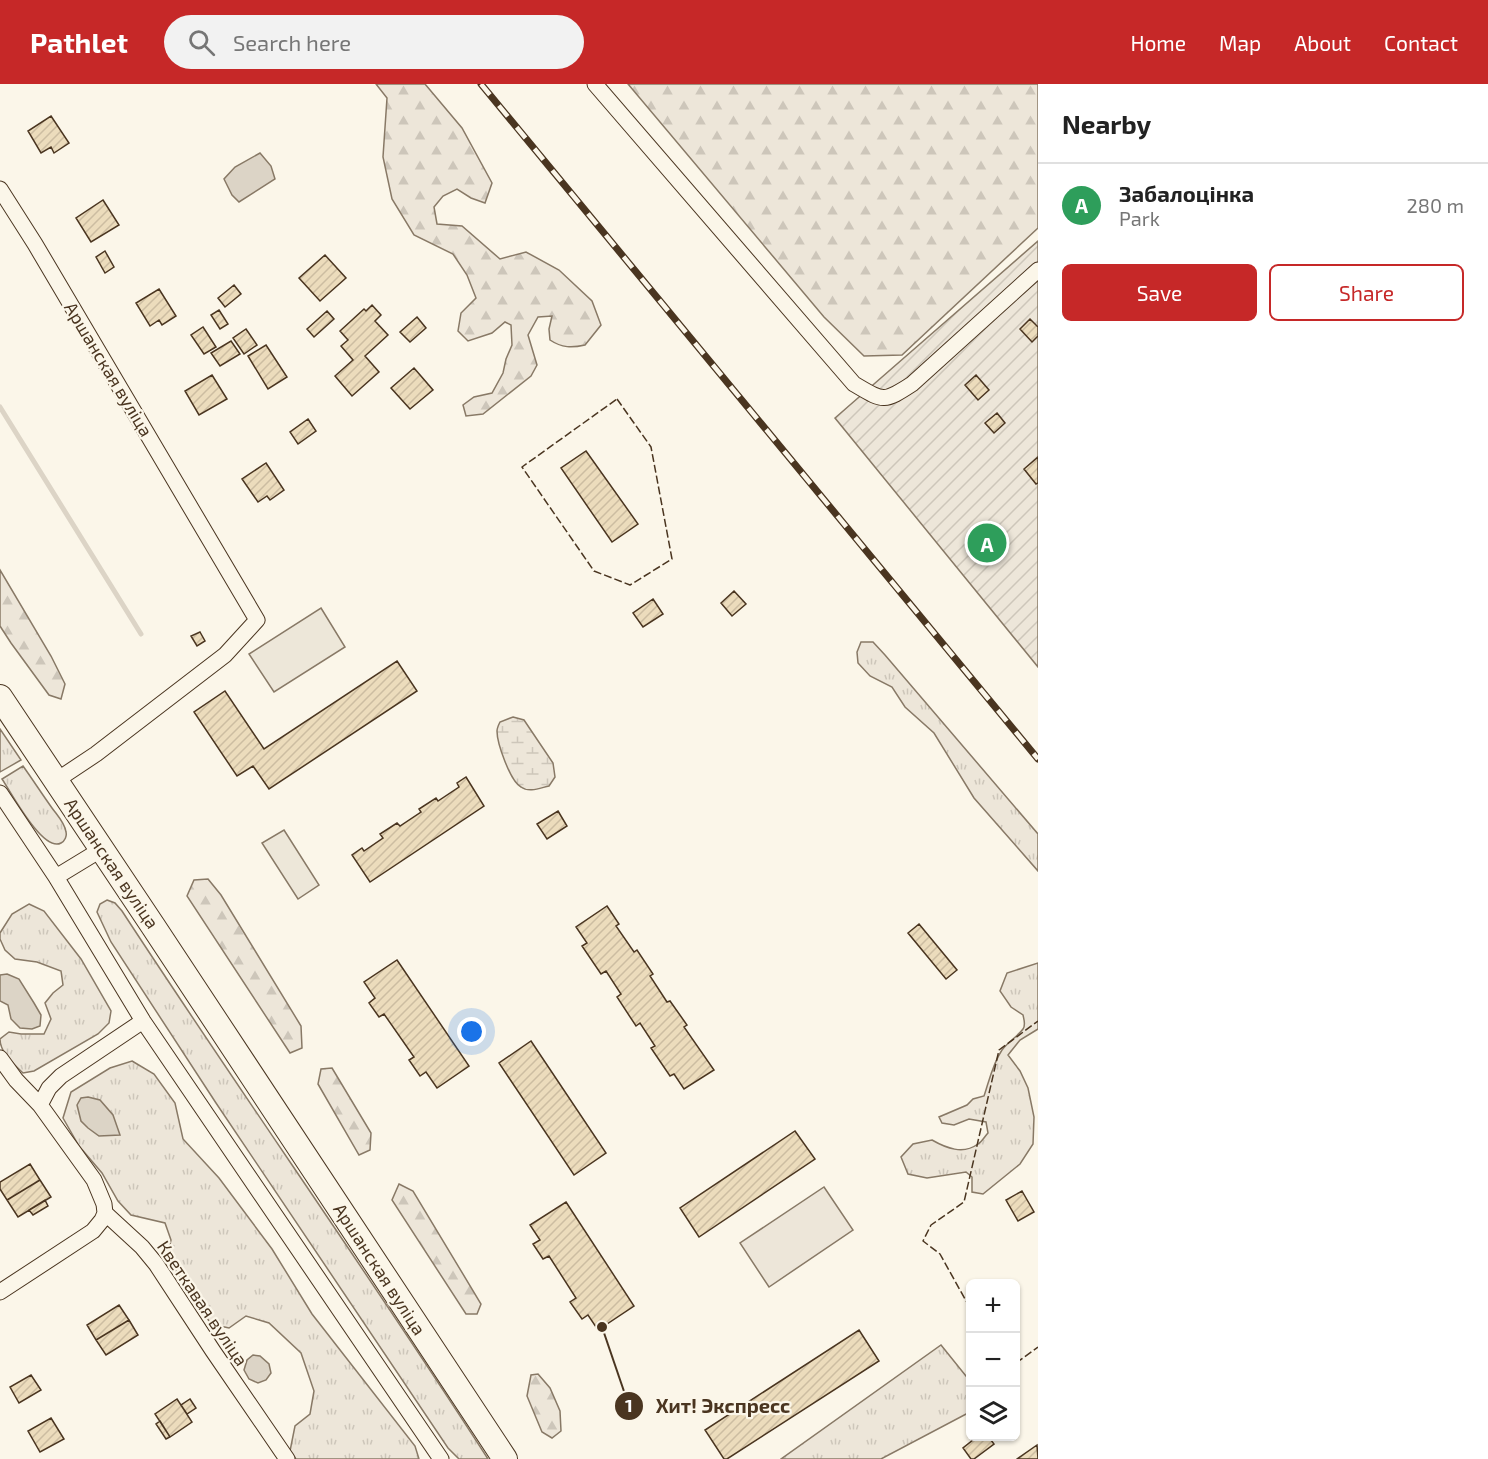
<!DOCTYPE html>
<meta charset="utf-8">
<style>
body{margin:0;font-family:"Exo 2",sans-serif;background:#f2f2f2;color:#222}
.controls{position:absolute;right:18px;bottom:18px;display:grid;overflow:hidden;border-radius:9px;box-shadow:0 2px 4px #0004}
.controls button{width:54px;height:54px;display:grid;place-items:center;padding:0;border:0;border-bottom:2px solid #e0e0e0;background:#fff;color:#222;font:30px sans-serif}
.you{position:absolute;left:472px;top:948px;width:21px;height:21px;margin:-15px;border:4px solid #fff;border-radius:50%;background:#1a73e8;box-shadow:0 0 0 9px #1a73e833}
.badge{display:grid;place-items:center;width:39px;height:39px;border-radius:50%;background:#c62828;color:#fff;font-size:20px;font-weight:700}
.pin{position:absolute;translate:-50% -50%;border:3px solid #fff;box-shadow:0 2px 6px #0006}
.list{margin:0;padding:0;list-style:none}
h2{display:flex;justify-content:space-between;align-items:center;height:78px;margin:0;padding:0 24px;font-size:26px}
h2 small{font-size:20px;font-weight:400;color:#767676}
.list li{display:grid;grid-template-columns:39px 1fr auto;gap:18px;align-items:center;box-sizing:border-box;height:84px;padding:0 24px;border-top:2px solid #e0e0e0}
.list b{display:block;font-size:22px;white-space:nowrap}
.list p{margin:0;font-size:20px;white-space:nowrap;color:#767676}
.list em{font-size:20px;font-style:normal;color:#767676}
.actions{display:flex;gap:12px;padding:18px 24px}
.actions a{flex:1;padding:14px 0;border:2px solid #c62828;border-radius:9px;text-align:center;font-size:21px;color:#c62828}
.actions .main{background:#c62828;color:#fff}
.icon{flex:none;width:33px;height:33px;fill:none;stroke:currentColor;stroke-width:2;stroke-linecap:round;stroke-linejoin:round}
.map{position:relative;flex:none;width:1038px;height:1375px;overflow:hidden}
header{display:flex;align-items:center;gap:36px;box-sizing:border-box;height:84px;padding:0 30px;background:#c62828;color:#fff}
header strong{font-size:28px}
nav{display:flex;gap:33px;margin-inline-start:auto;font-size:21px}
.search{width:420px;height:54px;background:#f2f2f2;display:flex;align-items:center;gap:15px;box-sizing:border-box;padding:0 21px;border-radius:33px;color:#767676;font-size:22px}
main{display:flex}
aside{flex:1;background:#fff}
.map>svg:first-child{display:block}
.grass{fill:url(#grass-tufts);stroke:#887966;stroke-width:1.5}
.forest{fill:url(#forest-firs);stroke:#887966;stroke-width:1.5}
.wetland{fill:url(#wetland-marsh);stroke:#887966;stroke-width:1.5}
.garden{fill:url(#garden-furrows);stroke:#887966;stroke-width:1.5}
.pitch{fill:#ede6d9;stroke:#887966;stroke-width:1.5}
.parking{fill:#ede7d9;stroke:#887966;stroke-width:1.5}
.water{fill:#dcd4c6;stroke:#887966;stroke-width:1.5}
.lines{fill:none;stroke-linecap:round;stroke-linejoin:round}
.stream{stroke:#dcd4c6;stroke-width:5}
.building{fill:url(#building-hatch);stroke:#4a3520;stroke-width:1.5}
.minor-casing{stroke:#4a3520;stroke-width:17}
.primary-casing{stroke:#4a3520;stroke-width:26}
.minor{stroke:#fbf6e9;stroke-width:15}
.primary{stroke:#fbf6e9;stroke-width:24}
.rail-casing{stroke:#4a3520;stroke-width:7}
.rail{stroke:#fbf6e9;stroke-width:4.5;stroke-dasharray:14;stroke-linecap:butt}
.fence{stroke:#4a3520;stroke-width:1.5;stroke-dasharray:8 3;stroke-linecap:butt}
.labels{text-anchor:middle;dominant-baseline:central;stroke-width:4.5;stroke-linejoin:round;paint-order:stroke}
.street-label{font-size:18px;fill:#4a3520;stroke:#fbf6e9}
.leader{fill:none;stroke:#4a3520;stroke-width:2}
.callout-dot{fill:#4a3520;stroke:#fbf6e9;stroke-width:2}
.mark-label{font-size:18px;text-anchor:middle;font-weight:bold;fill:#fff}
.callout-label{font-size:20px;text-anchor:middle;font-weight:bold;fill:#4a3520;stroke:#fbf6e9;stroke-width:4.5;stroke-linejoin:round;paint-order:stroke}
</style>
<header>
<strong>Pathlet</strong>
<div class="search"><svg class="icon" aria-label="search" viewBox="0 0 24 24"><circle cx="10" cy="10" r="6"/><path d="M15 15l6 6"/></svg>Search here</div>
<nav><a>Home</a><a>Map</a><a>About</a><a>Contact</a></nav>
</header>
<main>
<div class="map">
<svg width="1038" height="1375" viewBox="0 0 1038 1375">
<defs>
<pattern id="grass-tufts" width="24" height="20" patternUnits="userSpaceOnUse" patternTransform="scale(1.5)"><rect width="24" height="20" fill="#ede6d9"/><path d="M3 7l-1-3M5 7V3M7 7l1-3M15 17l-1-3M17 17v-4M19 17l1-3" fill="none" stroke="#cdc6ba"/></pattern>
<pattern id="forest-firs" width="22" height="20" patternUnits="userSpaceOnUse" patternTransform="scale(1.5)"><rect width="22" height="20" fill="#ede6d9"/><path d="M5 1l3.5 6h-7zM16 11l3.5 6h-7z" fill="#cdc6ba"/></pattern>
<pattern id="wetland-marsh" width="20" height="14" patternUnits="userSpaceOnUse" patternTransform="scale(1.5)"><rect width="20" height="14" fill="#ede6d9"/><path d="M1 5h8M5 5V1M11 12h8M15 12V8" fill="none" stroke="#cdc6ba"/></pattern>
<pattern id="garden-furrows" width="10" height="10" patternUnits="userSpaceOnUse" patternTransform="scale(1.5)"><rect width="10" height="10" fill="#ede6d9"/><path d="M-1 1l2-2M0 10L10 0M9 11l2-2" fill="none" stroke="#cdc6ba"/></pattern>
<pattern id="building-hatch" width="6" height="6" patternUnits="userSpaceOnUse" patternTransform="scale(1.5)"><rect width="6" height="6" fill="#ecdcbc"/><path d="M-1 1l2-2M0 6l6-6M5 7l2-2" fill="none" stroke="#ccbda1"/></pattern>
</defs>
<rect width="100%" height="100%" fill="#fbf6e9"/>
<path class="grass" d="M861 558H873L885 571 1038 750V787L974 714 934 649 905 623 892 603 870 592 858 579 857 568Z
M0 645 21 676 0 688Z
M23 682C33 696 42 710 52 724 57 731 65 739 66 748 67 752 65 757 61 759 43 769 11 708 2 695Z
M107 816 115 819 122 827C242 1011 369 1190 488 1375H459L448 1364 216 1019 111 858 97 828 100 820Z
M29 820 44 827 81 875 111 927 109 939 98 950 34 987 23 989C14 980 0 969 0 955L9 948 21 950H44L51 935 45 919 53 909 63 901 61 887 37 878 15 875 5 866 0 855V849L12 830Z
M1038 879V945L1020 956 1008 971 1020 987 1028 1004 1034 1033 1033 1060 1020 1080 983 1110 972 1108V1093L966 1088 927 1094 908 1090 901 1073 913 1060 932 1056C946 1064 963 1071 978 1060 982 1058 985 1052 988 1049L986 1038 969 1035 954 1041 942 1039 939 1033 967 1021 973 1015 984 1012C989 997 993 979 1002 966 1008 958 1018 952 1023 945 1026 941 1024 936 1023 931L1011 923 1000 907 1007 889Z
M132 977 154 990 175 1019 183 1055 219 1094 272 1165 312 1230 415 1362 419 1375H296L290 1367 295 1342 310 1330 314 1307 301 1269 269 1239 246 1232 229 1244 211 1240 167 1173 171 1156 165 1139 131 1131 118 1117 102 1089 79 1062 63 1034 71 1008 110 984Z
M941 1261 970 1297V1328L881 1375H781Z"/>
<path class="forest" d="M376 0H425L462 44 492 99 485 119 471 114 457 105 443 112 434 123 437 140 462 142 500 175 526 168 559 186 592 217 601 241 585 261C572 264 562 264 550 256L549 245 552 232 538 233 528 251 537 281 531 292 483 330 466 332 463 321 474 313 492 309 503 289 506 275 512 261 511 241 505 238 492 249 468 257 458 247 461 229 476 214 467 191 453 170 414 151 392 115 383 73 387 14Z
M628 0H1038V144L902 271 864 272 824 233Z
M0 486 51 572 65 600 61 615 49 611 11 559 0 542Z
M208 795 221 811 301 942 302 964 290 969 187 812 194 796Z
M332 984 371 1049 370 1066 359 1071 318 1000 321 985Z
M399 1100 413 1107 481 1220 477 1230H466L392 1116Z
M538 1290 550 1304 560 1327 561 1347 552 1354 542 1348 527 1312 531 1291Z"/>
<path class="wetland" d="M513 633 524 636 553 679 555 693 549 702C540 704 529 709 521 703 510 697 497 659 497 647 497 645 499 640 500 638Z"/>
<path class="garden" d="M1038 157V583L835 334Z"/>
<path class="pitch" d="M824 1103 853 1146 769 1203 740 1159Z"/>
<path class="parking" d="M321 524 345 563 274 608 249 570Z
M284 746 319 801 298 815 262 759Z"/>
<path class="water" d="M260 69 271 82 275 95 239 118 232 111 224 95 235 83Z
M7 890 19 895 34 919 41 931 40 942 32 945 20 944 11 935 8 921 0 917V891Z
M88 1013 100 1016 113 1031 120 1051 99 1052 88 1044 81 1037 77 1021 81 1014Z
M253 1271 260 1272 269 1280 271 1289 266 1296 258 1299 249 1295 244 1286 247 1276Z"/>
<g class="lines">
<path class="stream" d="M0 323 141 550"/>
</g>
<path class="building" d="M51 32 69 59 54 69 51 63 41 69 28 47Z
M103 116 119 141 91 158 76 134Z
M105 167 114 183 105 189 96 173Z
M325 171 346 194 320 217 299 194Z
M234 201 241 210 225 223 218 214Z
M159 205 176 232 162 241 159 236 150 242 136 219Z
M372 221 381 231 375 237 388 251 365 272 379 288 352 312 335 292 353 276 341 262 348 256 340 247 364 225 366 227Z
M219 226 228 240 220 245 211 231Z
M327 227 334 235 314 253 307 245Z
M417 233 426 244 410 258 400 248Z
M1030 235 1038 243V252L1032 258 1020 245Z
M203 243 216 263 204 270 191 251Z
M246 245 257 261 244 270 233 254Z
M231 257 240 270 220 282 211 269Z
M266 261 287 293 268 305 248 272Z
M414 284 433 306 410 325 391 304Z
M212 291 227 315 199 331 185 307Z
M976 291 989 306 978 316 965 301Z
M997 329 1005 339 994 349 985 339Z
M308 335 316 347 298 360 290 348Z
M586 367 638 440 612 458 561 384Z
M1038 373V399L1036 400 1024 385Z
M266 379 284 406 270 416 267 412 258 418 242 395Z
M734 507 746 520 732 532 721 519Z
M653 515 663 530 643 543 633 529Z
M200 548 205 557 197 562 191 552Z
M397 577 417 607 269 705 253 682 237 692 194 628 225 607 264 665Z
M466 693 484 722 370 798 352 771 362 764 364 767 383 754 380 750 397 739 400 742 421 728 419 725 436 714 438 717 459 703 457 699Z
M558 727 567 742 547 755 537 740Z
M607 822 619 840 616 842 634 868 637 866 653 890 650 892 667 918 670 917 687 941 684 943 714 986 684 1005 674 990 670 992 651 964 655 962 640 939 636 942 617 913 621 910 606 887 601 890 582 862 587 859 576 843Z
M919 840 957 886 946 895 908 849Z
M397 876 469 982 437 1004 426 988 420 992 409 976 414 973 384 930 379 933 369 919 375 914 364 898Z
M531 957 606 1069 574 1091 499 979Z
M795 1047 815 1075 699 1153 680 1124Z
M30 1080 40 1096 7 1116 0 1105V1098Z
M40 1096 51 1113 18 1133 7 1116Z
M1022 1107 1034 1128 1018 1137 1006 1116Z
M45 1116 48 1122 33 1131 29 1126Z
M566 1118 634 1222 598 1246 588 1231 582 1235 570 1218 576 1214 549 1172 543 1175 533 1160 540 1156 530 1141Z
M119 1221 129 1236 96 1256 87 1241Z
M129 1236 138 1251 106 1271 96 1256Z
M859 1246 879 1277 727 1375H724L705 1346Z
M31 1291 41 1306 19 1319 10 1303Z
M177 1315 192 1338 170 1353 155 1330Z
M190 1315 196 1324 187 1330 181 1321Z
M51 1334 64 1355 40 1368 28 1347Z
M160 1337 170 1353 166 1355 156 1340Z
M978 1352H988L994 1360 974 1375H971L963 1364Z
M1037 1361 1038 1375H1017Z"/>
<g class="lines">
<defs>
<path id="minor" d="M595 0 854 300C883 317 883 319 912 300L1038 186
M0 105 35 160 257 536 225 571 96 670 57 696
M0 709 56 793 143 937 441 1375
M56 793 102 765
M0 974 16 996 40 1021 94 1096 104 1120 105 1129 142 1163 156 1180 213 1267 287 1375
M40 1021 49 1004 61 992 143 937
M0 1208 93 1147 102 1136 105 1129"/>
<path id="primary" d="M0 613 153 842 505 1375"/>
</defs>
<use href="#minor" class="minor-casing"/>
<use href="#primary" class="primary-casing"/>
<use href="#minor" class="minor"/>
<use href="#primary" class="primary"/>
<defs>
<path id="rail" d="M481 0 1038 675"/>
</defs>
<use href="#rail" class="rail-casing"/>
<use href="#rail" class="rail"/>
<path class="fence" d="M617 315 651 363 672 475 630 501 594 487 522 383Z
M970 1224 940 1170 923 1157 931 1141 964 1118 999 966 1038 937
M1016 1279 1038 1263"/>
</g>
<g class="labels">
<g class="street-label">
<text transform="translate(109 285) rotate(59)">Аршанская вуліца</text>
<text transform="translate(112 779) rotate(56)">Аршанская вуліца</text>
<text transform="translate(380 1185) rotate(57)">Аршанская вуліца</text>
<text transform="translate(203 1219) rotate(56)">Кветкавая вуліца</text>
</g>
</g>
<path class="leader" d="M602 1243L629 1322"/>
<g class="callout-dot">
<circle cx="602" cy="1243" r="6"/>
<circle cx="629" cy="1322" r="15"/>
</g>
<g class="mark-label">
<text x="629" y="1328">1</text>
</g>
<g class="callout-label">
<text x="723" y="1329">Хит! Экспресс</text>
</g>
</svg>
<div class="controls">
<button>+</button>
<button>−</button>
<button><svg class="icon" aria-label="layers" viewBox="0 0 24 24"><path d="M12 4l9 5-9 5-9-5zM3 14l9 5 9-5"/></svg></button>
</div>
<div class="you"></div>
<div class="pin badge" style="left:987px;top:459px;background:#2e9e5b">A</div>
</div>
<aside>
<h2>Nearby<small></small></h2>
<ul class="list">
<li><span class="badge" style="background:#2e9e5b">A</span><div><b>Забалоцінка</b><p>Park</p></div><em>280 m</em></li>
</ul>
<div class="actions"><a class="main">Save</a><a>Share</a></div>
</aside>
</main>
